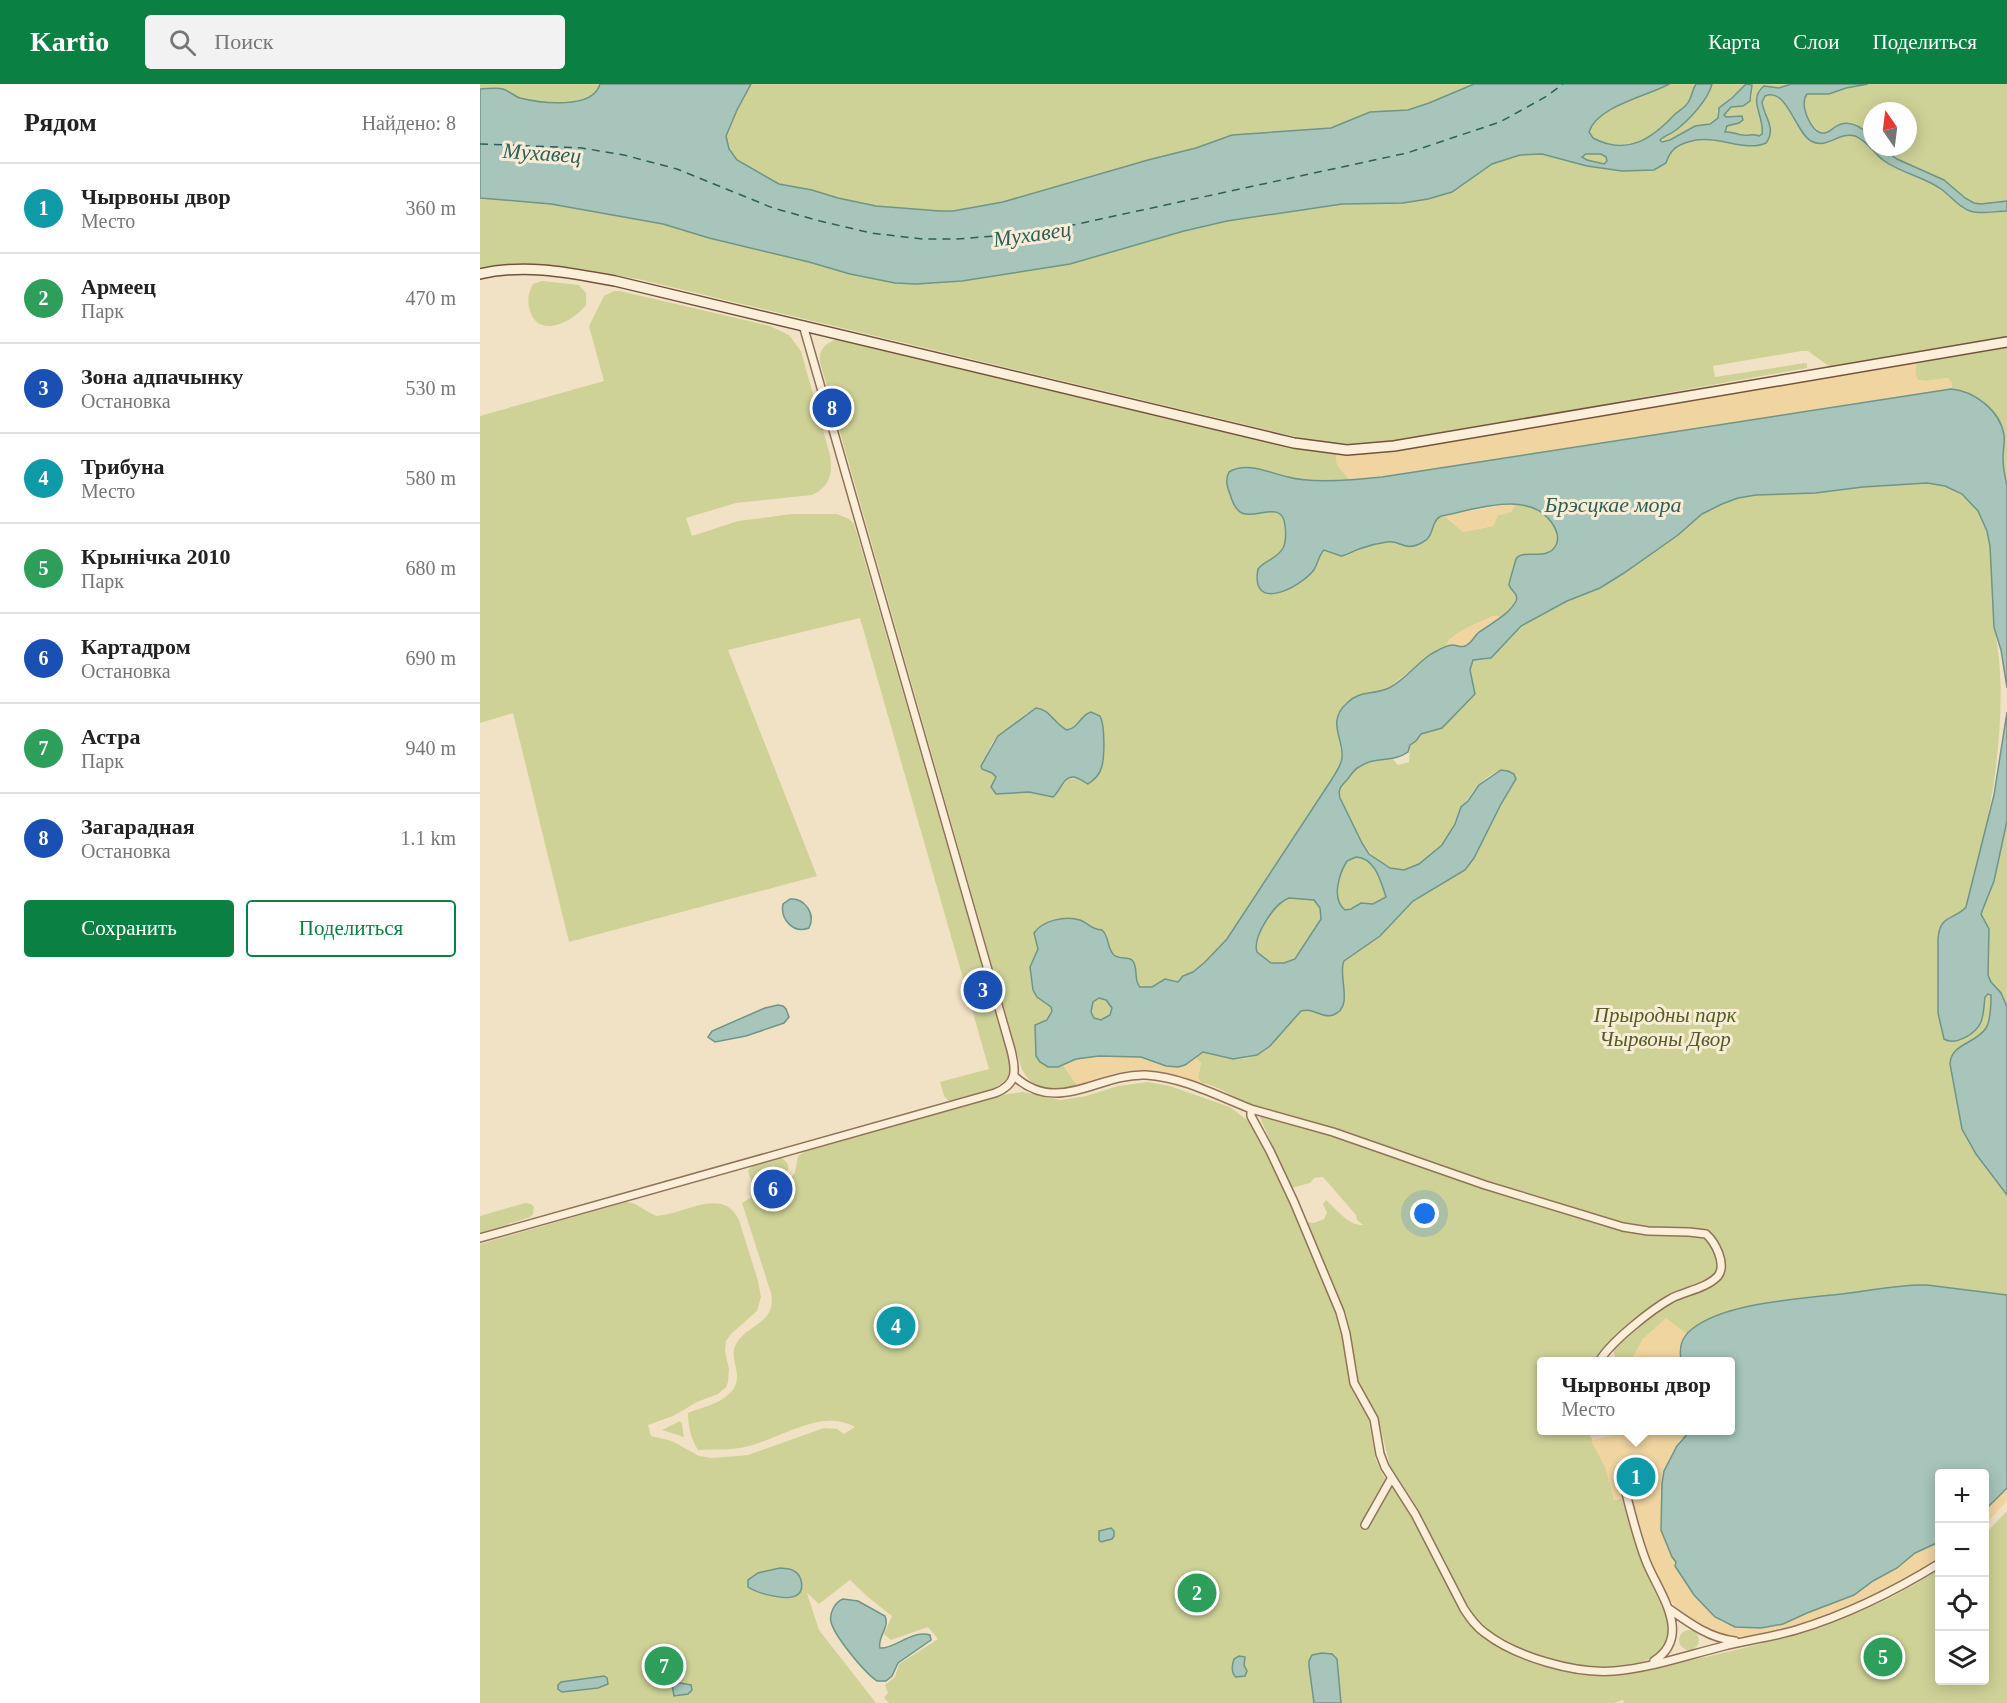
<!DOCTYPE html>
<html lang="ru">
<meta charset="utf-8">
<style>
body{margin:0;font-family:"Times New Roman",serif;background:#f2f2f2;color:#222}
.controls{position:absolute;right:18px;bottom:18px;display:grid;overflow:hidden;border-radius:6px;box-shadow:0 3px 15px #0003}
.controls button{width:54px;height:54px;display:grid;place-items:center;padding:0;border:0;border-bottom:2px solid #e0e0e0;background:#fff;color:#222;font:30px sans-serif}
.compass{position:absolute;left:1383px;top:18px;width:54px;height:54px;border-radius:50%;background:#fff;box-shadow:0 3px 15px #0003;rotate:346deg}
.you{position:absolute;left:945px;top:1130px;width:21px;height:21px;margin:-15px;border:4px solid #fff;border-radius:50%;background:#1a73e8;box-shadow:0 0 0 9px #1a73e833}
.badge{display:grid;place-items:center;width:39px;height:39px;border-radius:50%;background:#0b8043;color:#fff;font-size:20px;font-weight:700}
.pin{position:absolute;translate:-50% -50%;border:3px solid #fff;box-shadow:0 2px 6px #0006}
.popup{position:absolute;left:1057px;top:1273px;width:198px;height:78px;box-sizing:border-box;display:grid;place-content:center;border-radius:6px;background:#fff;filter:drop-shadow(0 2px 4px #0005);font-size:20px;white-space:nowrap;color:#767676}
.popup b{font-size:22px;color:#222}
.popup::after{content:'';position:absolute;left:50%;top:100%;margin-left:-12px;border:12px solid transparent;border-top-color:#fff}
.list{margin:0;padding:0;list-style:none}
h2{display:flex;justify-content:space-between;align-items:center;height:78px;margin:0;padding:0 24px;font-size:26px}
h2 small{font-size:20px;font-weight:400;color:#767676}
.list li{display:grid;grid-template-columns:39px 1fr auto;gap:18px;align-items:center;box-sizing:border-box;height:90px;padding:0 24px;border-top:2px solid #e0e0e0}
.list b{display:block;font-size:22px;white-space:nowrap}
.list p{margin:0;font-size:20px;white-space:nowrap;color:#767676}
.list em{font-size:20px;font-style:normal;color:#767676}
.actions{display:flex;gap:12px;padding:18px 24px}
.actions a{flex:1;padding:14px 0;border:2px solid #0b8043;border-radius:6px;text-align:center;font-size:21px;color:#0b8043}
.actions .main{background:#0b8043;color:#fff}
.icon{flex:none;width:33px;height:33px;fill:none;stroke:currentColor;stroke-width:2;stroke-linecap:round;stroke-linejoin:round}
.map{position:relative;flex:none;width:1527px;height:1619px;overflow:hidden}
header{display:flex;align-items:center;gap:36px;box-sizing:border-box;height:84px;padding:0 30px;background:#0b8043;color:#fff}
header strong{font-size:28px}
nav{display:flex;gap:33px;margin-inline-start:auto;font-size:21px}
.search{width:420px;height:54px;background:#f2f2f2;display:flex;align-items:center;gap:15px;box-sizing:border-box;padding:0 21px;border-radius:6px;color:#767676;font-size:22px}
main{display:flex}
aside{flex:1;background:#fff}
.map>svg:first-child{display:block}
.green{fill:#cfd297;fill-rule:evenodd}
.sand{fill:#f0d5a0}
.water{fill:#a7c5ba;stroke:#6d9588;stroke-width:1.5;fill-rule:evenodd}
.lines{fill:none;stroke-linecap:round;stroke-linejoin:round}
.ferry{stroke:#2c6059;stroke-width:1.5;stroke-dasharray:8 6;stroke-linecap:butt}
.street-casing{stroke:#907259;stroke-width:10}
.secondary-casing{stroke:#72533c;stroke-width:12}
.street{stroke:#fcefda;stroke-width:7}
.secondary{stroke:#fcefda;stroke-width:9}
.labels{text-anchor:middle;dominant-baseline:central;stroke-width:6;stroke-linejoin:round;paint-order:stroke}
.park-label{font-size:21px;font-style:italic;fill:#525d23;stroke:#f9ecd6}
.water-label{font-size:22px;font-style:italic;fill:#2c6059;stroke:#f9ecd6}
</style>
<header>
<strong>Kartio</strong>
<div class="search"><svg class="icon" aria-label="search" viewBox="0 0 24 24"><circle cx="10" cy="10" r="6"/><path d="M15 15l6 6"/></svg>Поиск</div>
<nav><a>Карта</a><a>Слои</a><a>Поделиться</a></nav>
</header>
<main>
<aside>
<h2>Рядом<small>Найдено: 8</small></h2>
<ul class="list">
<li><span class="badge" style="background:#0f9aa8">1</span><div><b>Чырвоны двор</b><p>Место</p></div><em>360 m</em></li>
<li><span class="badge" style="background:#2e9e5b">2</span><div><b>Армеец</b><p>Парк</p></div><em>470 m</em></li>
<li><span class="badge" style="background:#1a4fb4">3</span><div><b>Зона адпачынку</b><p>Остановка</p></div><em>530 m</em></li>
<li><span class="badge" style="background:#0f9aa8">4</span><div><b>Трибуна</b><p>Место</p></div><em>580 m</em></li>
<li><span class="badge" style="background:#2e9e5b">5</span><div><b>Крынічка 2010</b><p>Парк</p></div><em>680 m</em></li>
<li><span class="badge" style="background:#1a4fb4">6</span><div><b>Картадром</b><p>Остановка</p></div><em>690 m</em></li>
<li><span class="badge" style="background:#2e9e5b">7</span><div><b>Астра</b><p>Парк</p></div><em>940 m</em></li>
<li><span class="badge" style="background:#1a4fb4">8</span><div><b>Загарадная</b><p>Остановка</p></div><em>1.1 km</em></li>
</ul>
<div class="actions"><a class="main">Сохранить</a><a>Поделиться</a></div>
</aside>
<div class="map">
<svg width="1527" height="1619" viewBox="0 0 1527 1619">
<rect width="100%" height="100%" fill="#f2e2c5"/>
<path class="green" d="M0 0H120C113 26 60 19 40 14 34 12 29 7 23 5 16 3 7 5 0 5Z
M271 0H994L949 19 928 26 882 31 861 41 851 44 752 51 716 64 668 76 523 118 490 125 460 127 396 122 358 114 332 106 308 103 290 96 257 76 249 65 246 52 257 26Z
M1189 0H1216C1212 7 1212 15 1206 21 1185 43 1165 65 1131 60 1123 59 1116 57 1110 52 1107 28 1171 9 1189 0Z
M1232 0H1266L1237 27 1238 34C1233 39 1196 54 1186 57L1180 56C1184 52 1191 50 1196 46 1209 36 1228 16 1232 0Z
M1272 0H1311L1299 4 1284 2 1278 7C1272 22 1287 37 1281 52L1245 48 1247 42 1259 39 1253 32 1244 33 1245 28C1259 16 1275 29 1272 0Z
M1388 0H1527V117C1517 118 1504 122 1494 119 1482 115 1475 102 1464 96 1443 84 1418 80 1401 63H1428V27H1392V53L1388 49 1359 40 1349 47 1342 49C1330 41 1318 23 1327 10Z
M1292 10C1311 14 1314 45 1329 55 1346 67 1360 45 1376 53 1387 58 1394 70 1404 77 1422 90 1447 93 1465 108 1473 115 1480 123 1491 127 1502 131 1515 127 1527 127V254L1350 283 1328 267H1321L1233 282 1235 293 1325 279 1327 280V284L918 357C886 362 857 361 825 355L158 195C106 186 53 173 0 184V114L71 120 183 140 229 154 329 178 370 190 415 199 436 200 482 197 590 180 704 147 747 137 862 120 923 119 948 115 972 108 1012 80 1040 71 1062 70 1130 86H1174L1186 79C1189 67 1196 62 1208 58 1233 50 1253 63 1278 62L1283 60 1288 35 1282 22 1283 15 1288 11Z
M1104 70H1121L1126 73 1127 77 1124 80 1107 76 1102 73Z
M62 197 99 201 106 209V221C94 237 59 256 50 227 47 217 48 209 53 200Z
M134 207H140L290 242 309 251 321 267 350 371C353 389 350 403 332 411L256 419 206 434 212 452 258 437 312 430H357L369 435 374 440 504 889 500 899 503 913 513 922 530 978 531 985 528 995 513 1005 469 1017 464 1012 460 998 509 985 380 534 248 566 337 792 89 858 33 629 0 639V332L124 297 109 242 124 212Z
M355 256H363L794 360 856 369 857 381 869 395 965 432 983 448 1013 442 1018 431 1031 428 1036 419C1056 422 1078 435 1078 458 1071 473 1055 471 1041 471L1036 477 1029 500C1031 504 1036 509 1036 514 1036 520 1025 531 1020 534L1013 532 977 550 969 556 966 563 950 571 907 605 871 615 865 620 861 625 857 637 862 676 852 695 747 855 725 878 714 888 703 892 698 898 685 895 672 903 664 904 656 899 655 883C636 871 631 874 627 850 620 845 614 846 607 842 590 840 569 833 555 847L554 852 558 865 550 883 553 906 557 913 570 922 572 927 567 936 555 940 556 972 578 983 583 981 597 1001C573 1006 552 1009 541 983L340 278C339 266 344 260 355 256ZM564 626C572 634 580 647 592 645L603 632 611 628 620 632C625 649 626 673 619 690L603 698 596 694 589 695 570 713 549 708 519 710 512 701 516 696 514 691 501 684 512 659 518 652 547 629Z
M1527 262V402C1520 368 1527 346 1503 320 1493 310 1485 306 1471 305L1472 302 1468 294 1446 297 1438 296C1434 290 1435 285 1437 278Z
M1447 399C1483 403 1505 425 1510 462L1516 553C1527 612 1517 699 1502 759 1497 781 1493 805 1484 826 1474 832 1465 834 1460 846 1455 858 1458 942 1464 954L1470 958C1487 954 1501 946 1503 928 1504 921 1504 915 1508 910L1511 911C1511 920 1511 936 1506 944 1496 960 1472 960 1470 980L1482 1045 1513 1094 1527 1111V1211C1497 1208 1466 1201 1436 1201 1413 1201 1391 1206 1368 1210 1318 1216 1246 1215 1207 1250L1186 1235 1163 1255 1151 1277H1136L1133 1265 1119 1273 1115 1277 1062 1278V1346L1108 1347 1126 1385 1134 1416 1144 1414 1159 1472 1189 1534V1560L1175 1573 1159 1579 1126 1583 1101 1581 1075 1576 1041 1564 1009 1547 996 1535 984 1515 935 1420 910 1382 898 1333 878 1298 866 1230 826 1138 834 1139 844 1135 847 1129 843 1120 846 1116C856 1125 869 1142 883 1141L877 1136 876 1131 843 1093 834 1094 830 1099 811 1104 775 1022C756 1016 741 1002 721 999L718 993 721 979 715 973C726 964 734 972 747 974 759 977 773 974 784 967L821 927 830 925 833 926 864 907 862 881 868 872 900 852 933 817 989 780 1021 720 1035 698 1024 686C993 692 978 734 964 758 961 764 953 770 948 774 929 787 918 791 898 776 883 765 863 726 859 709 864 688 892 671 913 675L918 681 929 678 930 661 936 657 941 650 962 644 987 617 994 612 995 608 990 586 993 576H1006L1041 542 1087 517 1113 507 1139 493 1198 451 1222 430 1242 420 1258 414 1286 410 1335 409 1383 403Z
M1527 737V923L1521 909 1511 898 1508 891 1509 845 1501 830 1514 797Z
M876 773C896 774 901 799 906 813L893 820 884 819 865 826C851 815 859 790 867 777Z
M808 814 834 816 840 824 841 835 815 875 804 879H791L777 868C772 854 794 819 808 814Z
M610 925a11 11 0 1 1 22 0a11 11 0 1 1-22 0Z
M668 998 690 1002 750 1023 767 1036 776 1047 811 1120 859 1236 870 1301 888 1333 896 1376 904 1393 917 1409 932 1432 981 1528C1009 1569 1070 1588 1118 1591 1146 1593 1176 1584 1203 1578 1292 1558 1384 1537 1459 1485L1460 1596H1504L1505 1450 1527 1427V1619H1144L1143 1616 1133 1619H409L404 1614 408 1609 405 1601 415 1593 419 1580 458 1555 448 1543 411 1556 404 1550 412 1532 389 1514 370 1496 339 1520 327 1509 339 1546 396 1619H0V1160L146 1118C158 1118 166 1129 177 1132 204 1130 243 1102 259 1136L278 1197 281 1213 277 1227 251 1250 246 1257 245 1267 249 1285 248 1298 246 1303 238 1310 217 1318 193 1332 168 1341 171 1352 192 1357 219 1372 232 1374 268 1371 344 1344 357 1345 364 1350 375 1343C340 1324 303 1354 269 1362 251 1367 235 1365 218 1366 211 1355 208 1342 208 1329 222 1323 240 1320 250 1309 267 1291 247 1276 256 1260 268 1239 297 1240 291 1209L262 1119 280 1108 297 1107 308 1099 315 1088 318 1072 327 1066 521 1011 543 1008 581 1016 606 1012 638 1002Z
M299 1073C326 1084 288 1108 272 1099L268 1088C272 1077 288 1076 299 1073Z
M45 1119 51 1120 54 1123 53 1130 50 1133 0 1149V1132Z
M200 1337 202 1340 204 1353 182 1346Z
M1199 1556a10 10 0 1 1 20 0a10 10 0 1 1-20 0Z"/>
<path class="sand" d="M1437 278 1435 289 1438 296 1446 297 1468 294 1472 299 1471 305 902 393 869 395 857 381 856 369H884L910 367Z
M1036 419 1031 428 1018 431 1013 442 983 448 968 434 961 432Z
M1013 532H1018L1020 534 997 550 985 563H966C971 547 999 539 1013 532Z
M619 972 661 973 677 979 705 981 715 973 721 979 718 993 721 999C700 992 679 985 657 986 636 987 616 995 597 1001L583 981 596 975Z
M1186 1234 1207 1250C1201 1258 1200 1268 1201 1277L1151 1278 1163 1255Z
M1134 1347H1210L1199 1357 1184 1387 1181 1446 1192 1473 1196 1478 1200 1491 1220 1519 1242 1538 1255 1543 1272 1544 1303 1540 1379 1508 1393 1497 1417 1484 1435 1469 1459 1458V1474C1408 1507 1344 1540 1283 1549 1274 1551 1265 1553 1255 1552 1234 1551 1205 1535 1192 1518 1168 1487 1160 1449 1151 1412L1134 1416 1126 1385 1111 1357 1135 1350Z
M1527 1404V1417L1505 1441V1426Z"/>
<path class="water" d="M120 0H271L257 26 246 52 249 65 257 76 299 100 332 106 358 114 396 122 460 127H473L523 118 668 76 716 64 752 51 851 44 890 28 928 26 949 19 994 0H1189C1168 12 1117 22 1109 48L1113 54C1147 72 1172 55 1195 30 1200 26 1206 23 1209 17 1212 12 1212 6 1216 0H1232C1228 16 1209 36 1196 46 1191 50 1184 52 1180 56L1182 58 1190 56 1215 42 1230 40 1238 34 1239 24 1252 14 1266 0 1272 1 1270 17 1263 22 1251 23 1244 31 1246 33 1262 32 1263 36 1259 39 1247 42 1245 48C1253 47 1257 51 1264 51 1270 52 1272 49 1279 52L1282 50C1285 33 1267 15 1284 2L1299 4 1311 0H1388L1366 4 1349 10H1327C1319 21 1331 48 1342 49 1347 50 1351 46 1355 43 1368 34 1382 43 1392 53V63H1401L1417 75 1464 96 1485 114 1494 119 1501 120 1527 117V127C1515 127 1502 131 1490 127 1478 123 1471 112 1461 105 1443 92 1420 89 1403 76 1394 69 1386 56 1375 52 1359 47 1347 66 1331 57 1315 48 1307 3 1285 12L1282 18C1284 33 1297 44 1286 59 1264 69 1237 49 1208 58 1195 62 1190 67 1186 79L1174 86 1142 87 1107 82 1062 70 1040 71 1012 80 972 108 948 115 923 119 862 120 747 137 704 147 590 180 482 197 436 200 415 199 370 190 329 178 229 154 183 140 71 120 0 114V5C7 5 16 3 23 5 29 7 34 12 40 14 60 19 113 26 120 0ZM1106 70H1121L1126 73 1127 77 1124 80 1107 76 1102 73Z
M1471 305C1494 307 1520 326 1524 351 1525 359 1523 366 1523 374 1523 383 1525 393 1527 402V604L1521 566 1514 543 1510 462 1507 447 1498 427 1482 410 1465 402 1447 399 1383 403 1335 409 1276 411 1258 414 1242 420 1222 430 1198 451 1144 489 1120 504 1087 517 1041 542 1011 574 993 576 990 586 995 610 962 644 941 650 936 657 930 661 928 668C913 679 894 672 879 683 873 686 870 693 866 697 860 703 858 706 860 714L882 759 889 770 910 784 924 786 939 780 962 761 975 740 981 723 988 717 999 701 1021 686 1028 687 1034 690 1036 695 1021 720 994 774 985 786 933 817 900 852 864 877C857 892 875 923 853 931 841 935 834 923 821 927L790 962 777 971 753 975 723 968 705 981 698 983 686 982 661 973 619 972 596 975 578 983H568L560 978 556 972 555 941 567 936 572 927 571 923 557 913 553 906 550 883 558 865 554 849C562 837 585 831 600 836 610 840 610 845 622 846 630 853 626 863 634 871 640 876 647 872 652 876 659 883 653 896 660 903H672L685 895 698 898 703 892 713 888 725 878 747 855 852 695C856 688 861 682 862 674 864 654 846 638 867 619 880 606 894 611 909 604 925 596 936 580 951 570 957 567 966 561 972 561 977 561 981 564 985 562 991 560 994 553 998 549 1010 540 1029 531 1036 517 1039 510 1031 507 1029 501 1029 498 1035 479 1036 475 1042 464 1068 478 1076 461 1080 453 1076 445 1072 439 1049 405 994 426 961 432 950 438 955 452 943 458 924 469 922 456 907 458 899 459 887 462 879 465 873 467 868 471 861 472L844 466C838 472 838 481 833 487 819 504 770 529 778 485 785 476 797 475 803 464 806 458 806 449 805 441 802 415 775 436 762 429 755 426 752 417 750 410 747 403 745 395 749 388 766 377 790 389 808 393 834 400 875 396 902 393ZM876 773C896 774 901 799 906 813L893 820 881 819 871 825 865 826C851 815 859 790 867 777ZM809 814 834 816 840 824 841 835 815 875 804 879H791L777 868C772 854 794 819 809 814ZM619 914 626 916 632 924 630 931 621 936 614 934 611 928 613 918Z
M556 624C570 625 574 640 587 646 599 644 600 631 611 628L620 632C625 641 625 675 621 685 619 692 614 696 608 700 604 698 599 694 594 693 583 692 580 708 573 713L549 708 516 710 511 703 516 693 512 689 502 685 501 682 518 652Z
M1527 628V737L1514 797 1501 830 1509 845 1508 891 1511 898 1521 909 1527 923V1111L1496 1070 1482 1045 1470 980C1471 959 1496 960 1506 944 1511 936 1511 921 1511 911L1508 910 1505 913C1504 921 1504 930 1501 938 1496 950 1475 962 1464 955L1458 929V856C1459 830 1475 836 1486 823L1514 711Z
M310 815C325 814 336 830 329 844 313 850 300 835 303 820Z
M298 921 303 922 306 925 309 933 304 939 266 952 235 958 228 953 232 947 285 924Z
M1447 1201 1527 1211V1404L1505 1426 1504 1390H1460L1459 1458 1435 1469 1417 1484 1393 1497 1374 1511 1327 1529 1303 1540 1281 1544 1255 1543 1235 1533 1214 1511 1195 1482 1196 1478 1192 1473 1181 1446 1182 1400 1184 1387 1197 1362 1210 1347 1250 1346V1278L1201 1277C1199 1263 1201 1254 1212 1245 1247 1217 1325 1215 1369 1209 1395 1206 1420 1200 1447 1201Z
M631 1444 634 1447V1452L632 1455 621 1458 619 1456V1447Z
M300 1484C305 1485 310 1484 314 1487 322 1491 325 1506 317 1511 308 1518 277 1509 268 1503V1496L278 1489Z
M363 1515 378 1517 405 1532C410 1544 397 1553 400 1564 412 1566 434 1545 450 1551L451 1556 418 1579 412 1592 406 1597H397C384 1588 355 1553 351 1538 349 1529 355 1518 363 1515Z
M842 1569 852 1570 857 1575 861 1619H834L829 1582V1577L832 1571Z
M759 1572 765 1573 764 1581 767 1587 765 1592 756 1593C751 1589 752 1581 754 1575Z
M124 1592 127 1594 128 1600 118 1604 82 1608 78 1605V1601L81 1598Z
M200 1599 211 1601 212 1606 208 1610 194 1612 192 1601Z"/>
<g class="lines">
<path class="ferry" d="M0 60 102 64 144 71 197 85 293 124 340 137 391 149 442 155H477L527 151 588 142 927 69 1020 38 1067 12 1083 0"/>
<defs>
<path id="street" d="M534 992C578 1032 618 989 666 991 702 993 738 1012 771 1025V1032L790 1067 814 1118 860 1228 866 1250 874 1299 894 1335 900 1370 905 1383 935 1430 984 1525C990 1534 996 1543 1005 1549 1036 1573 1095 1590 1134 1587 1171 1584 1208 1571 1244 1562 1268 1556 1292 1553 1316 1546 1366 1531 1415 1507 1460 1479
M771 1025 853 1048 1005 1101 1143 1143 1168 1147 1209 1148 1226 1150C1235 1158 1247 1180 1238 1192 1227 1204 1206 1207 1192 1214 1172 1225 1129 1259 1119 1278
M0 1154 515 1009C538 1000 536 986 531 966L323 241
M1145 1405C1151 1429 1157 1454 1166 1477 1178 1508 1214 1551 1174 1577
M885 1441 911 1395
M1188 1524C1209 1539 1229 1554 1255 1557"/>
<path id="secondary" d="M0 190C45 179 91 189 135 197L814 359 867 366 914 362 1527 258"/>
</defs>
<use href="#street" class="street-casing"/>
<use href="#secondary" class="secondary-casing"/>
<use href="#street" class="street"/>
<use href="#secondary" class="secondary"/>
</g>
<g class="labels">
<g class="park-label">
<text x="1185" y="931">Прыродны парк<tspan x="1185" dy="24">Чырвоны Двор</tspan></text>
</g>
<g class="water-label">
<text transform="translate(62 69) rotate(4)">Мухавец</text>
<text transform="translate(552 150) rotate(-8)">Мухавец</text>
<text x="1133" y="420">Брэсцкае мора</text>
</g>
</g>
</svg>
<div class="controls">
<button>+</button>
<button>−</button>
<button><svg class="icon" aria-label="locate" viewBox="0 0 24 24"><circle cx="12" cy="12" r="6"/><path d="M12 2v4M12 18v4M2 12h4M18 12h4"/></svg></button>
<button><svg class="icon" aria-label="layers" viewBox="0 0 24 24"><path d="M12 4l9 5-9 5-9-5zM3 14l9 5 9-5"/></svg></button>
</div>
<svg class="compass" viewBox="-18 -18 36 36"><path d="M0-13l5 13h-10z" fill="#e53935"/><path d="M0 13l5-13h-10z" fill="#767676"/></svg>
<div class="you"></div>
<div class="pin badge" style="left:1156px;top:1393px;background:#0f9aa8">1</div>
<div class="popup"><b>Чырвоны двор</b>Место</div>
<div class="pin badge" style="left:717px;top:1509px;background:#2e9e5b">2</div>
<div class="pin badge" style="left:503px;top:906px;background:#1a4fb4">3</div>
<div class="pin badge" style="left:416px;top:1242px;background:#0f9aa8">4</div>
<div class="pin badge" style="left:1403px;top:1573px;background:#2e9e5b">5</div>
<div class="pin badge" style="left:293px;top:1105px;background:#1a4fb4">6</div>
<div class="pin badge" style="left:184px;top:1582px;background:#2e9e5b">7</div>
<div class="pin badge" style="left:352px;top:324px;background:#1a4fb4">8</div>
</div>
</main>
